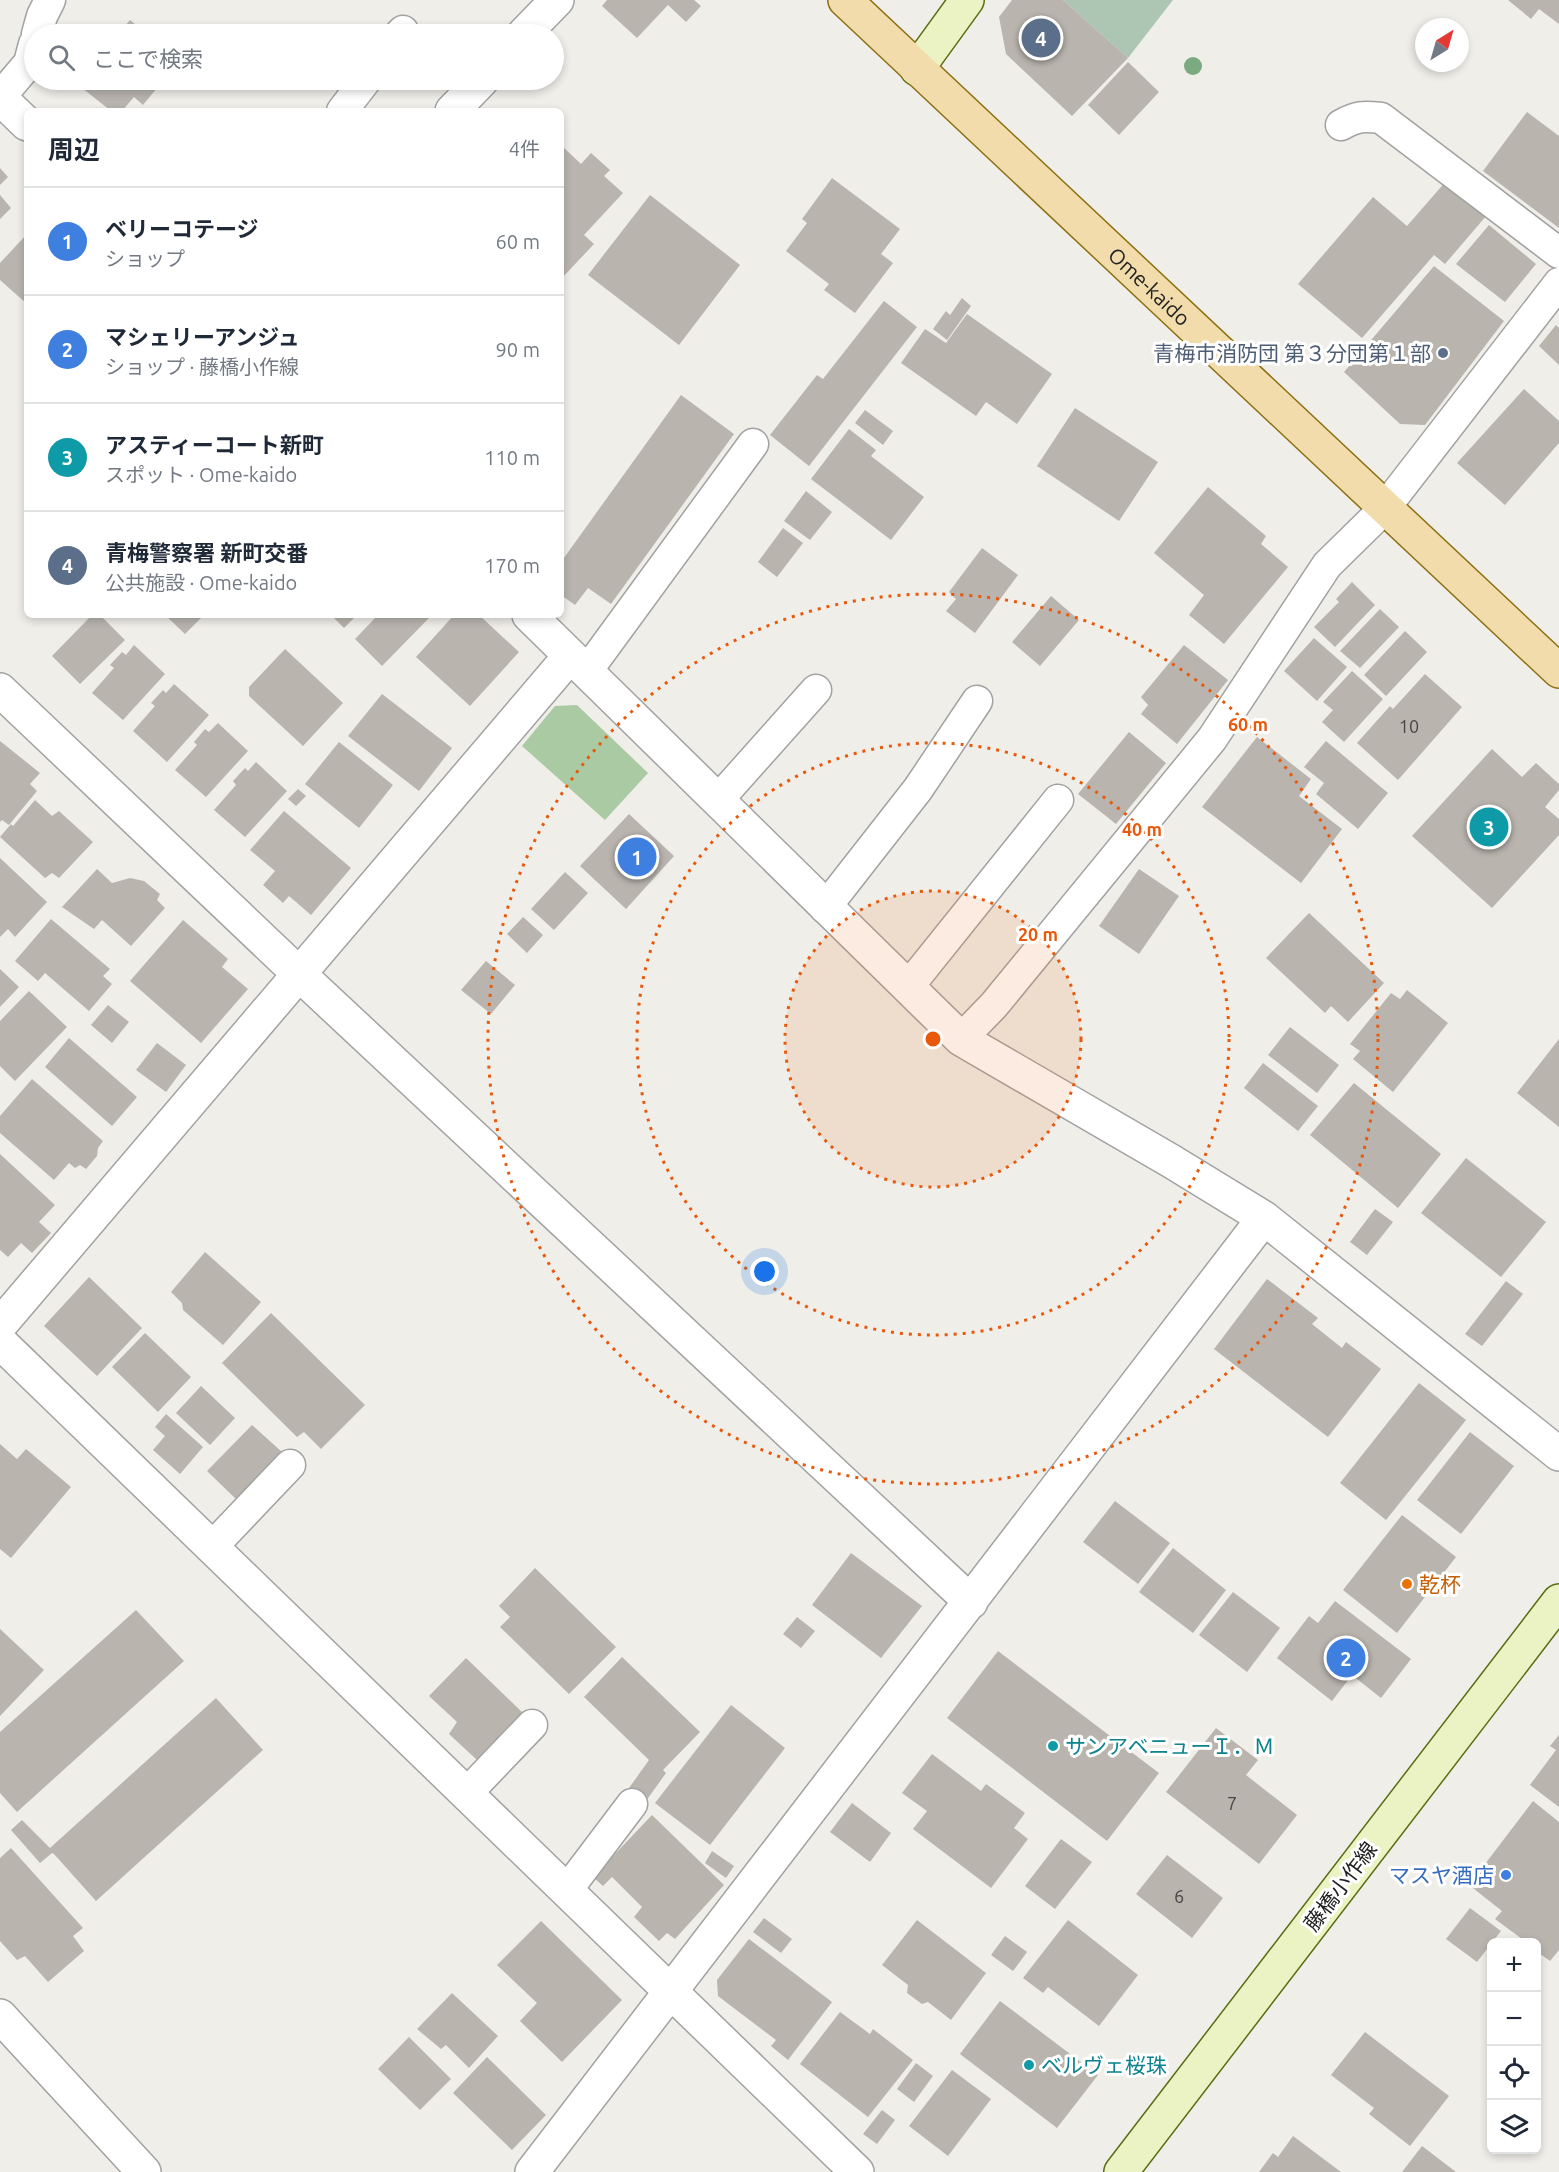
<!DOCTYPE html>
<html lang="ja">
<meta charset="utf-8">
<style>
body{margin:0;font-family:Ubuntu,"Noto Sans JP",sans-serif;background:#f2f2f3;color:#1f2937}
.controls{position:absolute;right:18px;bottom:18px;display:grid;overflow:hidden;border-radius:9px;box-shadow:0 3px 9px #0003}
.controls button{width:54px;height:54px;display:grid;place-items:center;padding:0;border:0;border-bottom:2px solid #e0e1e3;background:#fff;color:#1f2937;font:30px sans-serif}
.compass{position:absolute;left:1415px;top:18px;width:54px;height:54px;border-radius:50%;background:#fff;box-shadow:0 3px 9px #0003;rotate:37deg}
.you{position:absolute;left:765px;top:1272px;width:21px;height:21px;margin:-15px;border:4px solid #fff;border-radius:50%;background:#1a73e8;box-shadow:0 0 0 9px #1a73e833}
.badge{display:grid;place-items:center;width:39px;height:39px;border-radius:50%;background:#1a73e8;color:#fff;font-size:20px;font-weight:700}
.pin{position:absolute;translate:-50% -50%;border:3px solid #fff;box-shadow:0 2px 6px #0006}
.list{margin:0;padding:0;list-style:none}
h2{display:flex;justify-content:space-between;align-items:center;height:78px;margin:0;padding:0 24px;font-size:26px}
h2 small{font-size:20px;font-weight:400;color:#747a83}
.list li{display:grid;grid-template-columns:39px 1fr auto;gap:18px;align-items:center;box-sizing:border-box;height:108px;padding:0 24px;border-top:2px solid #e0e1e3}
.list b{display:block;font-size:22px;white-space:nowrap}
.list p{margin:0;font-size:20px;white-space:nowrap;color:#747a83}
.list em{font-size:20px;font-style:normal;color:#747a83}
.icon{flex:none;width:33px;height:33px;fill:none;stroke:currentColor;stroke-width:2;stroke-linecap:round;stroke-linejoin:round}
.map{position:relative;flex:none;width:1559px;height:2172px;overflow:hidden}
.search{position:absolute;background:#fff;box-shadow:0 3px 9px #0003;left:24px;top:24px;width:540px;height:66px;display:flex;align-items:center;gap:15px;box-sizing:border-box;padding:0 21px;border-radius:33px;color:#747a83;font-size:22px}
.panel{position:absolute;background:#fff;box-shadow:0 3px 9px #0003;left:24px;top:108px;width:540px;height:510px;border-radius:9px}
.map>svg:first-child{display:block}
.forest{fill:#a9caa2}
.cemetery{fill:#acc6b3}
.building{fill:#b9b4ae}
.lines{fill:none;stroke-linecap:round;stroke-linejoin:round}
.lane-casing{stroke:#a2a2a2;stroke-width:33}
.street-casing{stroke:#a2a2a2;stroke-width:36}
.secondary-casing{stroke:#596d12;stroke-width:36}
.primary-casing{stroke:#8c7112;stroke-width:36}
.lane{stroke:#fff;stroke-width:30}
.street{stroke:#fff;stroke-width:33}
.secondary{stroke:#ebf3c4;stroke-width:33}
.primary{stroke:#f2dcac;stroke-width:33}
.tree{fill:#7aab80}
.ring{fill:none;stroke:#e8590c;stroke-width:3;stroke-dasharray:3 6}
.service-dot{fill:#5c6f8a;stroke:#fff;stroke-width:2}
.food-dot{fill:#e8710a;stroke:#fff;stroke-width:2}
.culture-dot{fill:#0f9aa8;stroke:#fff;stroke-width:2}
.shop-dot{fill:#3f7fe0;stroke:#fff;stroke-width:2}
.labels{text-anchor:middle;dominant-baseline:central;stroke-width:6;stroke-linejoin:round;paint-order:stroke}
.number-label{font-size:18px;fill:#474644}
.street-label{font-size:21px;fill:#212121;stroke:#fff}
.service-label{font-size:21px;fill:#4e5e75;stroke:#fff;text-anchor:end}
.food-label{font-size:21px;fill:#c56008;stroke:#fff;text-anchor:start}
.culture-label{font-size:21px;fill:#0d838f;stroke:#fff;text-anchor:start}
.shop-label{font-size:21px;fill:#366cbe;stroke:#fff;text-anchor:end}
.centre{fill:#e8590c;stroke:#fff;stroke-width:3}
.ring-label{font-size:18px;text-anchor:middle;font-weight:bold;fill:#e8590c;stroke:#fff;stroke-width:6;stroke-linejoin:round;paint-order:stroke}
</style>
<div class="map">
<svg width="1559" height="2172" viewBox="0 0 1559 2172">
<rect width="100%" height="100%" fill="#f0eee9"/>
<path class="forest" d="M577 705 648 773 605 820 522 746 555 706Z"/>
<path class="cemetery" d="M1063 0H1173L1128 58Z"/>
<path class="building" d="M607 0H694L701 6 686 22 668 5 637 38 602 6Z
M1012 0H1063L1128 58 1072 116 1006 54 999 17Z
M1508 0H1559V24L1539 9 1531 19Z
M130 20 147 34H118Z
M1128 62 1159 92 1119 135 1088 105Z
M81 80H159L162 82 143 105 134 97 122 111H111L77 84Z
M1527 112 1559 136V228L1483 171Z
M561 145 581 164 591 153 610 170 604 176 623 193 584 235 594 244 561 279Z
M0 168 8 177 0 185Z
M832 178 900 229 881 254 893 263 855 313 824 290 829 284 786 251 807 223 802 219Z
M1447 180 1487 215 1445 264 1434 255 1362 338 1298 284 1373 197 1407 226Z
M0 195 11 208 0 219Z
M650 195 740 265 679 345 588 275Z
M1489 225 1536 264 1505 302 1456 264Z
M27 234V304L0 280V263Z
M1434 266 1504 321 1425 425 1400 424 1344 372Z
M962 298 971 306 947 340 933 329 946 311 950 315Z
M884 301 917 327 809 466 770 435 817 375 823 379Z
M967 314 1052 374 1017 424 986 402 976 416 901 363 925 329 946 343Z
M1556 325 1559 328V365L1539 346Z
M1524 389 1559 421V443L1505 505 1457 463Z
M681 395 734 434 611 604 588 588 575 605 561 595V562Z
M1075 408 1158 462 1119 521 1037 466Z
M865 410 893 431 883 445 855 423Z
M849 429 876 450 871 456 924 497 891 540 811 479Z
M1208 487 1266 536 1261 544 1288 567 1224 644 1189 615 1204 595 1154 553Z
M806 491 832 512 810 540 784 521Z
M783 528 803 543 777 577 758 562Z
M982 548 1018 575 975 633 946 611 956 599 949 592Z
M1352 582 1375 605 1335 647 1314 627 1339 602 1336 599Z
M1051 596 1079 620 1040 666 1012 642Z
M1380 609 1399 627 1360 668 1340 651Z
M92 615H100L125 640 80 684 52 656Z
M165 615H204L185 634Z
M331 615H357L344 628Z
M378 615H428L430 617 382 666 355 639Z
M454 615H479L519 652 470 706 416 657Z
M1405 631 1427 652 1386 696 1364 675Z
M1314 638 1347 667 1317 701 1284 671Z
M134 645 165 674 123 720 92 693 114 668 110 665 122 652 126 655Z
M1184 645 1228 680 1177 744 1141 714 1148 705 1141 697Z
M285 649 343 703 303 746 249 696V687Z
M1352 671 1383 699 1344 742 1322 722 1333 710 1323 702Z
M1425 674 1462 707 1398 780 1357 743 1390 706 1393 709Z
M174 684 209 715 167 762 133 731 155 706 151 703 163 690 166 693Z
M382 694 452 748 419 791 348 736Z
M218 723 248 751 206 797 175 770 197 745 194 742 205 729 209 732Z
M1129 732 1166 763 1116 824 1078 794Z
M1257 737 1311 779 1299 796 1342 829 1301 883 1202 807Z
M0 741 40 773 30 784 37 791 9 825 2 820 0 822Z
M1326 741 1388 793 1358 829 1316 794 1324 783 1304 767Z
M339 742 393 785 359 828 305 784Z
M1492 749 1522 777 1536 763 1559 784V790L1545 807 1559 819V835L1492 908 1412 836Z
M256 762 287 791 245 837 214 810 236 785 233 781 245 768 248 771Z
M298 789 306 796 296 806 288 799Z
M35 800 52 816 59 811 93 842 59 878 52 873 45 878 0 837 11 824 13 826Z
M284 811 351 868 311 915 289 896 283 903 263 885 275 871 250 850Z
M629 814 674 856 626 909 580 866Z
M0 858 47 902 15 937 8 929 0 937Z
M97 869 112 883 130 878 144 881 160 894 157 900 165 908 131 946 102 920 94 929 62 907Z
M1139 869 1179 896 1139 954 1099 926Z
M565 872 588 893 554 930 531 909Z
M1309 913 1384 983 1348 1022 1331 1006 1325 1013 1266 958Z
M523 917 543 935 527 953 507 934Z
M51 919 110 969 103 976 112 984 89 1011 45 973 38 981 15 961Z
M183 920 228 959 222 967 248 989 201 1043 130 981Z
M486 961 515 985 491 1014 461 990Z
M0 969 19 987 0 1007Z
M1407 990 1448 1023 1393 1092 1353 1059 1360 1051 1350 1044 1391 993 1400 999Z
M29 991 67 1027 15 1081 0 1066V1021Z
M108 1005 129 1022 112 1043 91 1025Z
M1290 1027 1339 1065 1317 1093 1268 1055Z
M69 1038 137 1097 112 1126 45 1067Z
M1559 1039V1127L1517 1093Z
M157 1043 186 1065 166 1092 136 1070Z
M1263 1063 1318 1106 1298 1131 1244 1088Z
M32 1079 103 1141 98 1148 97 1156 86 1169 80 1165 75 1168 69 1163 54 1180 0 1133V1116Z
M1354 1083 1441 1154 1398 1208 1310 1135Z
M0 1154 55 1205 39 1222 51 1233 32 1253 21 1243 8 1257 0 1250Z
M1466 1158 1546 1222 1501 1277 1421 1213Z
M1375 1209 1393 1222 1367 1255 1350 1242Z
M205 1252 261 1302 223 1345 183 1310 182 1303 171 1292Z
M89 1277 142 1328 97 1376 44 1326Z
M1267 1279 1318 1318 1312 1324 1342 1348 1346 1342 1381 1369 1328 1437 1214 1349Z
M1506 1281 1523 1294 1482 1346 1465 1334Z
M271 1313 365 1405 321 1449 304 1432 297 1437 222 1363Z
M145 1333 191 1377 158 1412 112 1367Z
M1419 1383 1466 1420 1386 1520 1340 1483Z
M201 1386 235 1418 210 1445 176 1413Z
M166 1414 203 1447 180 1474 153 1450 165 1436 155 1427Z
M252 1425 282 1452 238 1501 207 1471Z
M1470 1432 1514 1466 1461 1534 1417 1500Z
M0 1444 17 1459 26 1449 71 1487 11 1558 0 1549Z
M1115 1501 1170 1543 1138 1584 1083 1542Z
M1402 1515 1456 1557 1397 1633 1343 1590Z
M1173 1548 1226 1590 1193 1633 1139 1592Z
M851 1553 922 1606 881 1658 812 1605Z
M535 1568 616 1647 569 1694 500 1627 510 1617 499 1606Z
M1233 1592 1280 1628 1247 1672 1199 1635Z
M1335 1601 1411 1659 1381 1698 1352 1675 1332 1701 1277 1658 1309 1616 1318 1623Z
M136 1610 184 1661 17 1812 0 1793V1732Z
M797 1617 815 1631 801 1648 783 1634Z
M0 1629 44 1670 0 1716Z
M998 1651 1159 1773 1107 1841 947 1718Z
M622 1657 700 1732 663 1770 666 1773 646 1801 629 1788 649 1760 584 1697Z
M466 1658 522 1712 477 1760 449 1734 457 1722 429 1696Z
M216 1698 263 1750 96 1901 54 1854 52 1853 40 1863 11 1830 22 1820 50 1848Z
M731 1705 785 1748 710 1845 655 1803Z
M1216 1728 1258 1760 1246 1775 1297 1815 1259 1864 1166 1792Z
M1559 1735V1807L1530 1785 1556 1750 1550 1746Z
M932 1754 981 1791 986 1784 1025 1813 1014 1828 1028 1839 991 1888 913 1829 927 1811 902 1793Z
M1533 1801 1559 1822V1950L1550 1961 1536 1951V1942H1526L1495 1919 1502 1911 1469 1885Z
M852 1803 891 1833 870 1862 830 1832Z
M652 1815 724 1885 675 1939 667 1933 659 1941 634 1917 642 1907 612 1877 603 1886 593 1877Z
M1061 1839 1092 1862 1055 1909 1025 1886Z
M11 1848 83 1928 73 1936 84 1951 48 1982 25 1956 17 1960 0 1941V1858Z
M712 1851 734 1866 726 1878 705 1863Z
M1167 1855 1223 1898 1192 1938 1136 1894Z
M1470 1908 1501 1931 1477 1962 1446 1939Z
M764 1918 792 1939 781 1953 753 1932Z
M917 1920 986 1973 951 2020 928 2002 922 2004 907 1993 908 1985 882 1965Z
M1068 1920 1138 1975 1099 2026 1048 1987 1043 1993 1023 1978Z
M541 1921 622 2000 562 2062 520 2021 537 2003 497 1965Z
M1005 1936 1027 1952 1013 1971 991 1955Z
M749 1939 832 2002 788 2060 771 2046 776 2040 718 1996 717 1980Z
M452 1993 498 2036 469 2068 446 2045 441 2049 417 2029Z
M1000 2001 1098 2075 1057 2128 960 2054Z
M840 2012 870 2034 873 2029 913 2060 868 2117 800 2064Z
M1365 2032 1449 2096 1410 2146 1369 2114 1374 2108 1331 2075Z
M409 2037 451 2079 420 2110 378 2069Z
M487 2057 546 2115 512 2150 453 2093Z
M916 2063 933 2076 914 2102 897 2089Z
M952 2070 991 2099 948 2156 909 2126Z
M882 2110 895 2120 877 2144 863 2134Z
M1293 2136 1341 2172H1259L1273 2153 1278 2157Z
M1422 2146 1456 2172H1402Z"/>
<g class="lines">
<defs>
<path id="lane" d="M37 34 42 16 50 0
M400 34 403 31
M0 97 29 63 34 44
M342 111 366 80
M1341 125C1357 116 1363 116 1381 118L1559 253
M587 671 753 444
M717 801 816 690
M825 908 918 789 977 701
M908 987 1058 800
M961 1039 994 1005 1212 739 1327 565 1384 509 1559 283
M212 1547 290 1465
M467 1793 532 1725
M567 1890 632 1804"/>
<path id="street" d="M524 34 557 0
M0 98 27 124
M452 111 482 80
M529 615 961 1039 1171 1161 1264 1218 1559 1454
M0 690 298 973 971 1602
M0 1325 570 656
M0 1342 857 2172
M0 2016 144 2172
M532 2172 1264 1218"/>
<path id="secondary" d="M917 69 967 0
M1121 2172 1559 1601"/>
<g id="primary">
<path id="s1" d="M845 0 1559 671"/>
</g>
</defs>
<use href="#lane" class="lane-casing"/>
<use href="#street" class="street-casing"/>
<use href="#secondary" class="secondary-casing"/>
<use href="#primary" class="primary-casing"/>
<use href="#lane" class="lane"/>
<use href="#street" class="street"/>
<use href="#secondary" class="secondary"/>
<use href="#primary" class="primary"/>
</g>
<circle class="tree" cx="1193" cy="66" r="9"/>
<circle cx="933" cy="1039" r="148" fill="#e8590c" fill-opacity=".12"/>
<g class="ring">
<circle cx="933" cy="1039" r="148"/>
<circle cx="933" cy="1039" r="296"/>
<circle cx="933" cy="1039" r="445"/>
</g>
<circle class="service-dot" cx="1443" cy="353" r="6"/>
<circle class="food-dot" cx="1407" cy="1584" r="6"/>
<g class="culture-dot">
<circle cx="1053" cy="1746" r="6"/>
<circle cx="1029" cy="2065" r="6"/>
</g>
<circle class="shop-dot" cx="1506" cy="1875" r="6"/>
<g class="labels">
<g class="number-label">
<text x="1409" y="726">10</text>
<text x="1232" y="1803">7</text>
<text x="1179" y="1896">6</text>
</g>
<g class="street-label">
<text stroke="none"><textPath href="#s1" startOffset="418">Ome-kaido</textPath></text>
<text transform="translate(1340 1886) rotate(-53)">藤橋小作線</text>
</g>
<g class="service-label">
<text x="1431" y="353">青梅市消防団 第３分団第１部</text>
</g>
<g class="food-label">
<text x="1419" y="1584">乾杯</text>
</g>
<g class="culture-label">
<text x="1065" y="1746">サンアベニューＩ．Ｍ</text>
<text x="1041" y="2065">ベルヴェ桜珠</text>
</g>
<g class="shop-label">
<text x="1494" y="1875">マスヤ酒店</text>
</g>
</g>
<circle cx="933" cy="1039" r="9" class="centre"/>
<g class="ring-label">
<text x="1248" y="731">60 m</text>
<text x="1142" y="836">40 m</text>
<text x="1038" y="941">20 m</text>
</g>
</svg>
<div class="controls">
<button>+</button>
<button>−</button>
<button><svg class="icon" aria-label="locate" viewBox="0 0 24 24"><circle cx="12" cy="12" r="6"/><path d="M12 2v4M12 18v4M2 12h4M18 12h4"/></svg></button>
<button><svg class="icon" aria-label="layers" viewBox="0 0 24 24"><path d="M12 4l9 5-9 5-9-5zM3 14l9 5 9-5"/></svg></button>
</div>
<svg class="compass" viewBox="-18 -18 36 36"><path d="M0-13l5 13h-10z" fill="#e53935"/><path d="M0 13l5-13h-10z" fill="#747a83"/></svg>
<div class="you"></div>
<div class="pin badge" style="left:637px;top:857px;background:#3f7fe0">1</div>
<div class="pin badge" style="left:1346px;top:1658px;background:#3f7fe0">2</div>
<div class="pin badge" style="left:1489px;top:827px;background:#0f9aa8">3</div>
<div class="pin badge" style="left:1041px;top:38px;background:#5c6f8a">4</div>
<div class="search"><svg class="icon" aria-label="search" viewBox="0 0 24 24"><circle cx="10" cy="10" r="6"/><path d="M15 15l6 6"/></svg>ここで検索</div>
<section class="panel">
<h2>周辺<small>4件</small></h2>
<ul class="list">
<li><span class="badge" style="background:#3f7fe0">1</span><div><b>ベリーコテージ</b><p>ショップ</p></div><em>60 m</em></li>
<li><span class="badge" style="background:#3f7fe0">2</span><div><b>マシェリーアンジュ</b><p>ショップ · 藤橋小作線</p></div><em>90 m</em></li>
<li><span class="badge" style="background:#0f9aa8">3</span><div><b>アスティーコート新町</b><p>スポット · Ome-kaido</p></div><em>110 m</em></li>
<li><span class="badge" style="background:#5c6f8a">4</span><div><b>青梅警察署 新町交番</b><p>公共施設 · Ome-kaido</p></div><em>170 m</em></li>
</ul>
</section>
</div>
